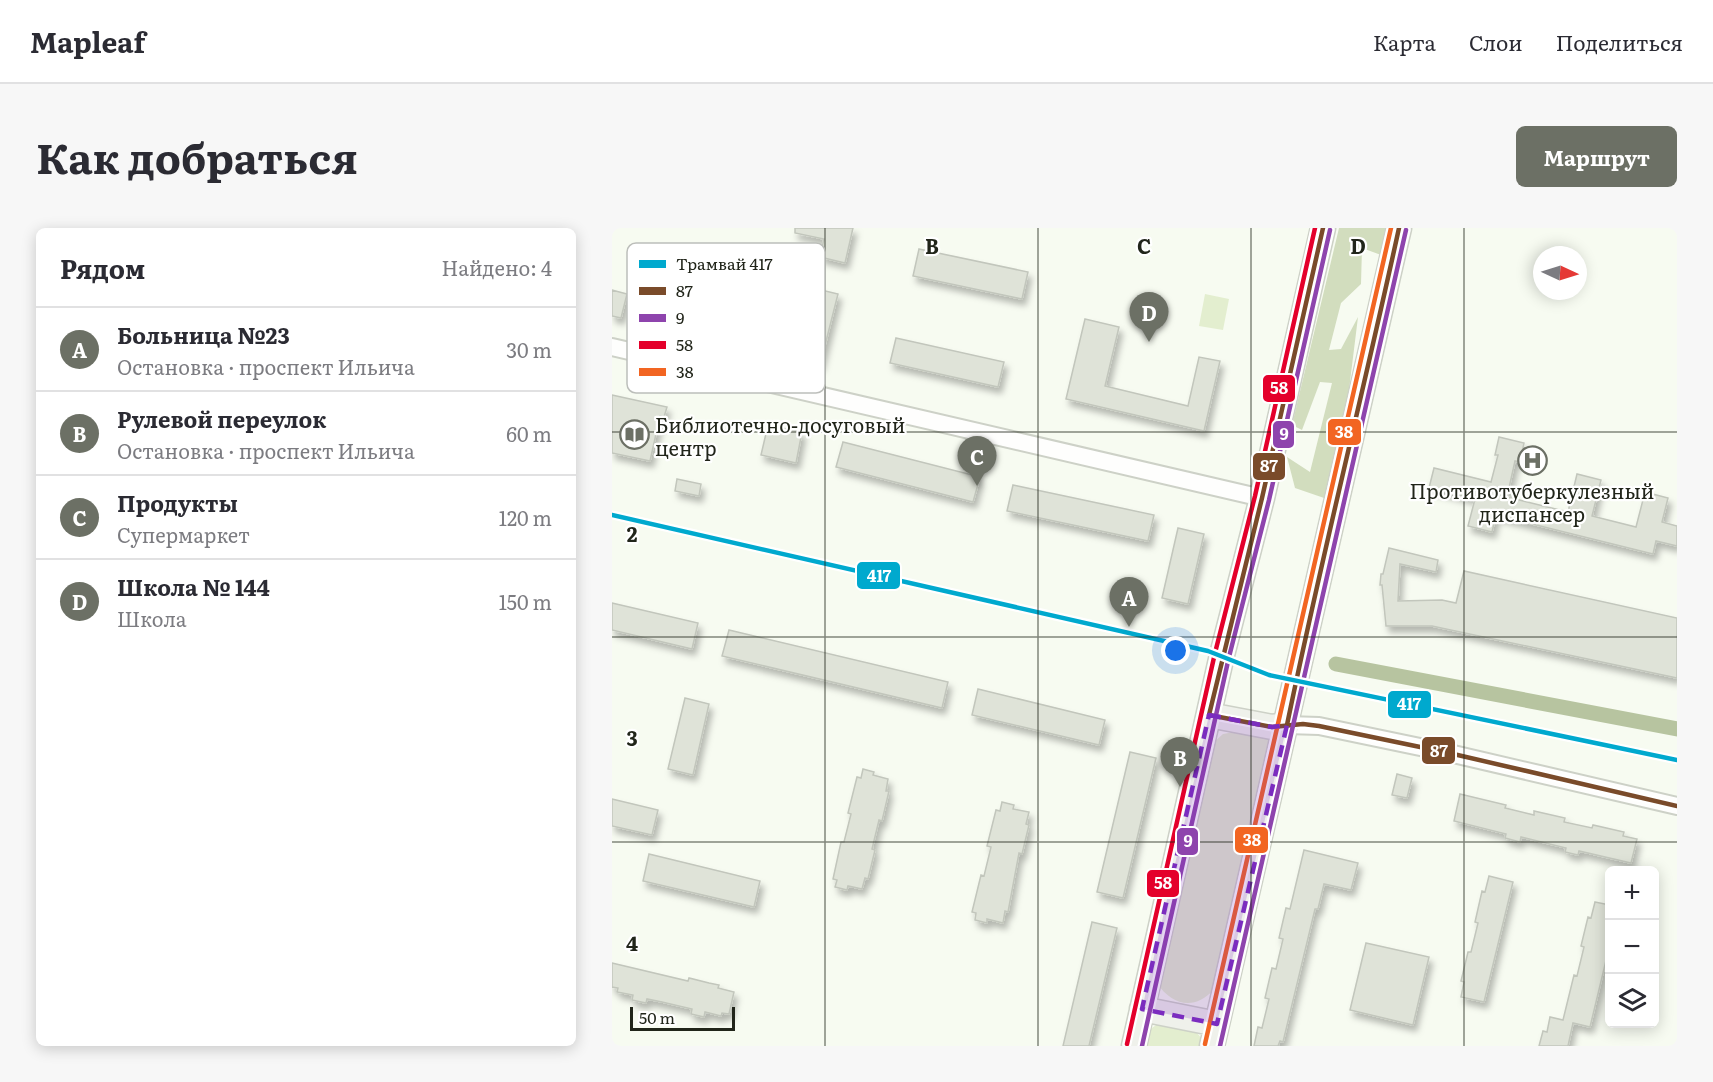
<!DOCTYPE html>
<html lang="ru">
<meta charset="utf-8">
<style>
body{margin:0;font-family:Literata,serif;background:#f7f7f7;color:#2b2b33}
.controls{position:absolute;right:18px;bottom:18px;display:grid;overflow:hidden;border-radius:9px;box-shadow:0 3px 15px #0003}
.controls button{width:54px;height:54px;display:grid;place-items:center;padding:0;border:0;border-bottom:2px solid #e1e1e2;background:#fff;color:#2b2b33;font:30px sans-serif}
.compass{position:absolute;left:921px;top:18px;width:54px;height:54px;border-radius:50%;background:#fff;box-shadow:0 3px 15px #0003;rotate:94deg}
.scale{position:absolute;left:18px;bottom:15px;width:105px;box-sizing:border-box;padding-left:6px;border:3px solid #21251a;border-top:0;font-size:16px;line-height:21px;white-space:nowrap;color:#21251a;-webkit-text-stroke:4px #fff;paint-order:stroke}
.you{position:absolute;left:564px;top:423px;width:21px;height:21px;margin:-15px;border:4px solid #fff;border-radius:50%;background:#1a73e8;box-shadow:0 0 0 9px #1a73e833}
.badge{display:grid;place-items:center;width:39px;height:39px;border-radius:50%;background:#6c7065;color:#fff;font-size:20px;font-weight:700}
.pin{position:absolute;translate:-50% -50px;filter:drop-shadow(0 2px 3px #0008)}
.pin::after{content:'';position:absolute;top:32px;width:21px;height:18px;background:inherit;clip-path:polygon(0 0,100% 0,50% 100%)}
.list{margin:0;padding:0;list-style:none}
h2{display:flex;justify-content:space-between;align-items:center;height:78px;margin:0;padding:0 24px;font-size:26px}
h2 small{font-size:20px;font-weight:400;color:#7c7c81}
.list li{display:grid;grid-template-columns:39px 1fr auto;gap:18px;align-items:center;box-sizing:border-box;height:84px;padding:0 24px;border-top:2px solid #e1e1e2}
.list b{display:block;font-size:22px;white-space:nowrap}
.list p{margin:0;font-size:20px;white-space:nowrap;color:#7c7c81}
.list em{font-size:20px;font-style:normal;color:#7c7c81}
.icon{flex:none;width:33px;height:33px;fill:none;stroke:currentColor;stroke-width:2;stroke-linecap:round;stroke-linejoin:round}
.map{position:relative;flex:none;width:1065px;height:818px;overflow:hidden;border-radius:9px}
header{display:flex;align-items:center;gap:36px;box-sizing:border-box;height:84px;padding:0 30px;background:#fff;border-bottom:2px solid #e1e1e2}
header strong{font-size:28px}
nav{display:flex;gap:33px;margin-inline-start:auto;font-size:21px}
.intro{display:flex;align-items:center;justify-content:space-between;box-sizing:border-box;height:144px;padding:0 36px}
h1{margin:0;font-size:42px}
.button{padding:15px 27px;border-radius:9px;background:#6c7065;color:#fff;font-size:21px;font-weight:700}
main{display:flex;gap:36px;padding:0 36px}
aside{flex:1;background:#fff;border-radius:9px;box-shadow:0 3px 15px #0003}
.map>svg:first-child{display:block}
.green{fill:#e3eecf}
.forest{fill:#d2ddbe}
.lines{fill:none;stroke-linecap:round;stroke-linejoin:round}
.canal{stroke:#b7c4a0;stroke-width:15}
.building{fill:#dfe3d8;stroke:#c2c6bc;stroke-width:1.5;filter:url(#shadow)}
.street-casing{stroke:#cdd1c7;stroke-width:20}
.secondary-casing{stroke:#cdd1c7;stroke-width:27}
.street{stroke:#fefefd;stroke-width:16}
.secondary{stroke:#eff1eb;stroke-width:24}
.bus-1-casing{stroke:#fff;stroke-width:9}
.bus-2-casing{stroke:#fff;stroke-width:9}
.bus-3-casing{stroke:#fff;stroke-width:9}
.bus-4-casing{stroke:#fff;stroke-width:9}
.bus-1{stroke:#7a4b2a;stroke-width:4.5}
.bus-2{stroke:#8e44ad;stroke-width:4.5}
.bus-3{stroke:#e4002b;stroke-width:4.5}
.bus-4{stroke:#f26522;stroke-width:4.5}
.tram-1-casing{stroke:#fff;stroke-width:9}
.tram-1{stroke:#00a9ce;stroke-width:4.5}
.marked{fill:#7b2cbf;fill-opacity:0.2;stroke:#7b2cbf;stroke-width:4.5;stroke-dasharray:12 8;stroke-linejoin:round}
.grid{fill:none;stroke:#21251a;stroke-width:1.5;stroke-opacity:0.55}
.labels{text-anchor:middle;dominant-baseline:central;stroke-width:4.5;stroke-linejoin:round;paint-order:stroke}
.poi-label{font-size:20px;fill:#21251a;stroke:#fff;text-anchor:start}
.key{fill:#fff;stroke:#bcbeba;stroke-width:1.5}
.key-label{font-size:16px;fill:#21251a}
.grid-label{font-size:20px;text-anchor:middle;font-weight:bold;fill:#21251a;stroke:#fff;stroke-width:4.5;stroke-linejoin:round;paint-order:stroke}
.line-badge{stroke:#fff;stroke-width:2}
.badge-label{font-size:16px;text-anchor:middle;font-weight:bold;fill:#fff}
</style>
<header>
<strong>Mapleaf</strong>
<nav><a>Карта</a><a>Слои</a><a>Поделиться</a></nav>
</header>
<div class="intro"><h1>Как добраться</h1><a class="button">Маршрут</a></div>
<main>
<aside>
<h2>Рядом<small>Найдено: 4</small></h2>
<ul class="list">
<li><span class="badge">A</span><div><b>Больница №23</b><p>Остановка · проспект Ильича</p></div><em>30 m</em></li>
<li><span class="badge">B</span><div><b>Рулевой переулок</b><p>Остановка · проспект Ильича</p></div><em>60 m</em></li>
<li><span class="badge">C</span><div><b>Продукты</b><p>Супермаркет</p></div><em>120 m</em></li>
<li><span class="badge">D</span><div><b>Школа № 144</b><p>Школа</p></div><em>150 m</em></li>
</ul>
</aside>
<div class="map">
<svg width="1065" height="818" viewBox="0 0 1065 818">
<defs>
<filter id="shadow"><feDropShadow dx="3.5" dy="6" stdDeviation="3" flood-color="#0004"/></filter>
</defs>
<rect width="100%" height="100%" fill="#f7fbf1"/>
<path class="green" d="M593 66 617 71 611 102 587 98Z
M622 504 653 508 661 514 601 762C583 783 559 777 545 755L602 514 611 506Z
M547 795C569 798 584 795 593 818H529L537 802Z"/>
<path class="forest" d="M727 0H776L769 27 750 20 749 56 729 75 717 122 729 121 746 89 734 186 715 271 683 260 675 229 698 244 720 155 708 154 690 202 680 197Z"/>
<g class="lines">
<path class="canal" d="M724 436 1065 501"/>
</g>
<path class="building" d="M183 0H241L233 35 208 29 212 11 183 5Z
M307 21 416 44 410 71 301 48Z
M201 60 226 66 208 137 167 127 173 104 189 108Z
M0 62 15 66 9 90 0 88Z
M473 91 507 99 493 158 576 178 587 129 608 133 592 203 454 171Z
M284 110 392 134 386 159 278 135Z
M0 167 55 179 52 189 48 188 38 233 0 225Z
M156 197 190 204 184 235 149 227Z
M887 209 912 215 908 234 903 233 895 269 956 284 965 246 989 252 980 288 1024 299 1033 264 1056 270 1050 294 1065 298V318L1044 313 1041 326 884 287 880 304 856 298 863 271 817 260 822 240 879 254 886 227H883Z
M231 214 368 249 361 274 224 239Z
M65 251 89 256 87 268 63 263Z
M401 257 542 287 536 313 395 283Z
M566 300 592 306 576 376 550 370Z
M777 320 826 332 824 344 788 336 786 373 830 372 844 375 852 343 1065 390V450L820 398H774L770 357H768L769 346H771Z
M0 375 86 395 80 421 0 402Z
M117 402 336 454 330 480 110 428Z
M366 461 493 492 487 517 360 487Z
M73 470 97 476 81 547 56 541Z
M518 524 544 530 511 670 485 664Z
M251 541 262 544 261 547 276 551 274 563H277L270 593 267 592 260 621 263 622 256 651 253 650 250 661 236 658 235 662 223 659 225 652 221 651 229 614H232L239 586 236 585 245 549 249 550Z
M785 546 800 550 795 570 780 567Z
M848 566 894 577 893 580 922 587V583L953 590 952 594 980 600 981 597 1012 604 1011 608 1025 611 1019 635 967 623 966 627 953 624 954 620 909 609 908 614 893 610 894 606 842 593Z
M0 571 46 582 40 607 0 598Z
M390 574 402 577 401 581 417 584 414 596 417 597 410 626 407 625 396 684 393 683 391 695 375 691V695L363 692 364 685 360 684 369 647 372 648 379 619 375 618 384 582 388 583Z
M692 622 746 635 739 662 712 656 706 681H703L671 814 668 813 666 818H642L646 799 650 800 657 771 653 770 660 740 664 741 671 711 667 710 674 680 678 681Z
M37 626 148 653 142 679 31 653Z
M877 648 901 654 872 774 849 769 852 754 849 753 856 724H859L866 695 863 694 870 663 873 664Z
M983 674 998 677V716L978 799 961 795 956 818H927L931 803 935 804 938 789 951 792 962 747 965 748 972 719 969 718 976 689 979 690Z
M480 694 505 700 477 818H451Z
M754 715 817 729 801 797 738 782Z
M0 735 76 753 77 750 97 755 107 757 106 760 122 764 117 786 110 785 109 788 93 784 92 789 79 786 80 781 50 774 35 771 34 775 20 772 21 767 5 764 6 760 0 759Z"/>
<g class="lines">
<defs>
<path id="street" d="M0 119 650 270
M675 497 707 498 837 525 1065 578"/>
<path id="secondary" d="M597 487 660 499 675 497
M530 781 605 796
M522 818 610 427 650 270 711 0
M600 818 787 0"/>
</defs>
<use href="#street" class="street-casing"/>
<use href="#secondary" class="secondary-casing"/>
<use href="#street" class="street"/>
<use href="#secondary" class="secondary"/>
<defs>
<path id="bus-1" d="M711 0 650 270 597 487 660 499 691 496 707 498 837 525 1065 578
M675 497C709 331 751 166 787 0"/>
<path id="bus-2" d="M530 818 617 429 657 272 718 2
M608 818 794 2"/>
<path id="bus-3" d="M515 816 603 425 643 268 703 0"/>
<path id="bus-4" d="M593 816 779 0"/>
</defs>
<use href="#bus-1" class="bus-1-casing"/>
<use href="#bus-2" class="bus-2-casing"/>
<use href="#bus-3" class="bus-3-casing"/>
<use href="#bus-4" class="bus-4-casing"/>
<use href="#bus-1" class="bus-1"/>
<use href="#bus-2" class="bus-2"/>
<use href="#bus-3" class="bus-3"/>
<use href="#bus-4" class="bus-4"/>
<defs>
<path id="tram-1" d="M0 287 596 423 657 447 1065 532"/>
</defs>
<use href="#tram-1" class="tram-1-casing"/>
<use href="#tram-1" class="tram-1"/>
</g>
<path class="marked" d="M597 487 660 499 675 497 605 796 530 781Z"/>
<path class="grid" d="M213 0V818M426 0V818M639 0V818M852 0V818M0 204H1065M0 409H1065M0 614H1065"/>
<defs>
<symbol id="library-ring" viewBox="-11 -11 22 22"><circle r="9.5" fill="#fff" stroke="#6c7065" stroke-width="1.5"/><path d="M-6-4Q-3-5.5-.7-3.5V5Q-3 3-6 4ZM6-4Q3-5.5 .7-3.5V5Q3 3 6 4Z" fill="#6c7065"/></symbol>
<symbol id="hospital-ring" viewBox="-11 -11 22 22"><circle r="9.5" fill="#fff" stroke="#6c7065" stroke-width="1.5"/><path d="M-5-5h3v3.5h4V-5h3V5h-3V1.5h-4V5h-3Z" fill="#6c7065"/></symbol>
</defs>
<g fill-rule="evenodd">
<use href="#library-ring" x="6" y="190" width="33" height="33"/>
<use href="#hospital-ring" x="904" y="216" width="33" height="33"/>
</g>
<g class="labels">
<g class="poi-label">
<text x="43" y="196">Библиотечно-досуговый<tspan x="43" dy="23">центр</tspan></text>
<text x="920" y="262" text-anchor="middle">Противотуберкулезный<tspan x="920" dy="23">диспансер</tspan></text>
</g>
</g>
<rect x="15" y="15" width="198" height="150" rx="9" class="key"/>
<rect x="27" y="32" width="27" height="8" fill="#00a9ce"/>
<rect x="27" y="59" width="27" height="8" fill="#7a4b2a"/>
<rect x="27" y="86" width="27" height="8" fill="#8e44ad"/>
<rect x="27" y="113" width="27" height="8" fill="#e4002b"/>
<rect x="27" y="140" width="27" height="8" fill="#f26522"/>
<g class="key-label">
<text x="64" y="42">Трамвай 417</text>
<text x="64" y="69">87</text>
<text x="64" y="96">9</text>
<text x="64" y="123">58</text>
<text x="64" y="150">38</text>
</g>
<g class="grid-label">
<text x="320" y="26">B</text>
<text x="532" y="26">C</text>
<text x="746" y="26">D</text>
<text x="20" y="314">2</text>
<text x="20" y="518">3</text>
<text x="20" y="723">4</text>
</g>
<g class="line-badge">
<rect x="650" y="146" width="34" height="29" rx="6" fill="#e4002b"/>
<rect x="715" y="190" width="35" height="28" rx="6" fill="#f26522"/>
<rect x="660" y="192" width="23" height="29" rx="6" fill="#8e44ad"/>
<rect x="640" y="224" width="34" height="29" rx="6" fill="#7a4b2a"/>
<rect x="244" y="333" width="45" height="29" rx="6" fill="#00a9ce"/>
<rect x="775" y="462" width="45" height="29" rx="6" fill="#00a9ce"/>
<rect x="809" y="508" width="35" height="29" rx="6" fill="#7a4b2a"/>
<rect x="622" y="598" width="35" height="28" rx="6" fill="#f26522"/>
<rect x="564" y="599" width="23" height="29" rx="6" fill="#8e44ad"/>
<rect x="534" y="641" width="34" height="29" rx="6" fill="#e4002b"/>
</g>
<g class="badge-label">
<text x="667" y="166">58</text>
<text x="732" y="210">38</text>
<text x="672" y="212">9</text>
<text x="657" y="244">87</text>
<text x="267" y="354">417</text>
<text x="797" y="482">417</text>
<text x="827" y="529">87</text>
<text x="640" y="618">38</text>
<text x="576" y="619">9</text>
<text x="551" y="661">58</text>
</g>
</svg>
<div class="controls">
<button>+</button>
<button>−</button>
<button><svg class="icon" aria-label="layers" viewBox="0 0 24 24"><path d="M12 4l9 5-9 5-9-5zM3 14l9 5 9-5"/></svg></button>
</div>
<svg class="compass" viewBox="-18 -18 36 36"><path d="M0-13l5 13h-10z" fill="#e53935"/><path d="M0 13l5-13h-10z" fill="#7c7c81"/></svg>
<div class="scale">50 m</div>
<div class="you"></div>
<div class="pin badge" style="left:517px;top:399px">A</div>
<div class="pin badge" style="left:568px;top:559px">B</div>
<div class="pin badge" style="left:365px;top:258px">C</div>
<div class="pin badge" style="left:537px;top:114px">D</div>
</div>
</main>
